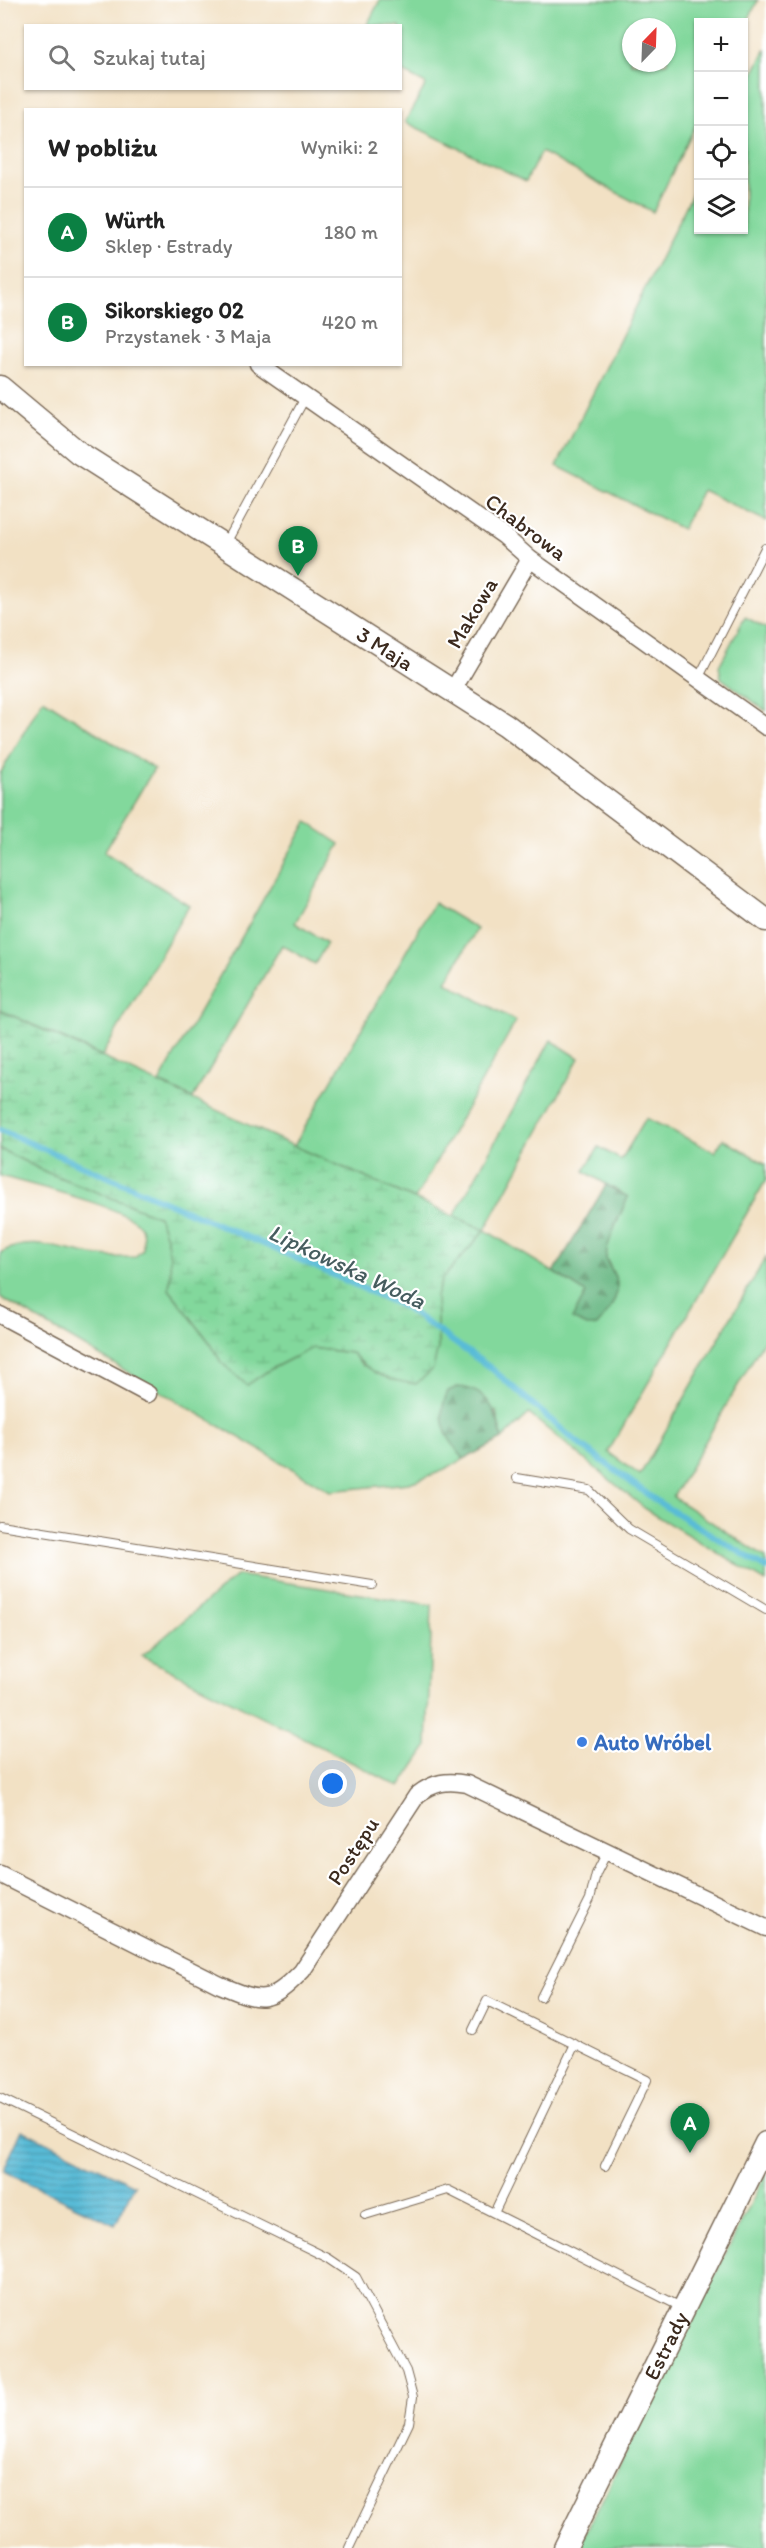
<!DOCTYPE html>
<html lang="pl">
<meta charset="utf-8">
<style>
body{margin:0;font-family:Itim,sans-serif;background:#f6f6f6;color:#222}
.controls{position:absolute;right:18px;top:18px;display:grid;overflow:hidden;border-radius:0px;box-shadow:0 2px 4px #0004}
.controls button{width:54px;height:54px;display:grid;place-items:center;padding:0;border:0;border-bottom:2px solid #e0e0e0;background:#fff;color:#222;font:30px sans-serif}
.compass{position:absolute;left:622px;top:18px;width:54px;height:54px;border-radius:50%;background:#fff;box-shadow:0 2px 4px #0004;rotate:23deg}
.you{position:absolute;left:333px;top:1784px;width:21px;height:21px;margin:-15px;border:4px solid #fff;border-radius:50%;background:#1a73e8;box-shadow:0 0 0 9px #1a73e833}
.badge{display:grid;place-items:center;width:39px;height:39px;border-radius:50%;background:#0b8043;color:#fff;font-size:20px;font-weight:700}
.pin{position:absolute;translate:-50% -50px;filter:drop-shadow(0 2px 3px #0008)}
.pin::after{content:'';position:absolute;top:32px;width:21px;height:18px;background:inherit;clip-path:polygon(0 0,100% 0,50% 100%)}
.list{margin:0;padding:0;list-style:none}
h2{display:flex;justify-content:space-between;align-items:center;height:78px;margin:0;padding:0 24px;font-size:26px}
h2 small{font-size:20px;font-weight:400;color:#767676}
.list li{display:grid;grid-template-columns:39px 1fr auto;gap:18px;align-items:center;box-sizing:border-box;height:90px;padding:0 24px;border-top:2px solid #e0e0e0}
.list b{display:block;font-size:22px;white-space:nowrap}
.list p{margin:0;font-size:20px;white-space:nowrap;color:#767676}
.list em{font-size:20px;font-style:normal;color:#767676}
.icon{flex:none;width:33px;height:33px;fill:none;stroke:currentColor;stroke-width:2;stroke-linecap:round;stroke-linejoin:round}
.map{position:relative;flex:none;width:766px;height:2548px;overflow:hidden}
.search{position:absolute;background:#fff;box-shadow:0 2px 4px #0004;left:24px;top:24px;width:378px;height:66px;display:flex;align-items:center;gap:15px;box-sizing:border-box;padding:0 21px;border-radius:0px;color:#767676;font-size:22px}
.panel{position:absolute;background:#fff;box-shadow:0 2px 4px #0004;left:24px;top:108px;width:378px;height:258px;border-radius:0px}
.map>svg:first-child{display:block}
.grass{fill:#82d89c;stroke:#5e815d;stroke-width:1.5;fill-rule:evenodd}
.forest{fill:url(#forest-firs);stroke:#527151;stroke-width:1.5}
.wetland{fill:url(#wetland-marsh);stroke:#5e815d;stroke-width:1.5}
.water{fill:url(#water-rules);stroke:#4a727a;stroke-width:1.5}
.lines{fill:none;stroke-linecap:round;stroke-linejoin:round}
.stream{stroke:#59bbd7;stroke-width:6}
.lane-casing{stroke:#7b6a58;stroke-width:10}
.street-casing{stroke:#7b6a58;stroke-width:19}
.secondary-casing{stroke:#7b6a58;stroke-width:25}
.lane{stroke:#fff;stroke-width:8}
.street{stroke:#fff;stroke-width:16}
.secondary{stroke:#fff;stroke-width:22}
.shop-dot{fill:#3f7fe0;stroke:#fff;stroke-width:2}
.labels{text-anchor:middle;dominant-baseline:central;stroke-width:4.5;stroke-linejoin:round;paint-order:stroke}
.street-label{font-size:22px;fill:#3b2a1e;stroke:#fff}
.shop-label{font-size:22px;font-weight:bold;fill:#366cbe;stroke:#fff;text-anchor:start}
.water-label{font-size:24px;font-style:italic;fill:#465d5f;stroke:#fff}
</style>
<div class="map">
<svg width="766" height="2548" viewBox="0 0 766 2548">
<defs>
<pattern id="forest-firs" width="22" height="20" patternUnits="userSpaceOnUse" patternTransform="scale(1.5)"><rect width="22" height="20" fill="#69b884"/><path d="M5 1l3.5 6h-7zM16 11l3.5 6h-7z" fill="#58966b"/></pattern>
<pattern id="wetland-marsh" width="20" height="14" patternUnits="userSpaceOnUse" patternTransform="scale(1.5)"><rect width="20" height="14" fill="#82d89c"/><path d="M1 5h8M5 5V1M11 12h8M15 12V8" fill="none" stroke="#71ba86"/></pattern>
<pattern id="water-rules" width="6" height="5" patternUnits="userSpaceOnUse" patternTransform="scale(1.5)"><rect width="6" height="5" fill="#59bbd7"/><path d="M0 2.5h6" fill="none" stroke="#4b98ae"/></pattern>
</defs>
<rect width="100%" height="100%" fill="#fff"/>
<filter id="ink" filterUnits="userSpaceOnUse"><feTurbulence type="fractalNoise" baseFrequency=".0167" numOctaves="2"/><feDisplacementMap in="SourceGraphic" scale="12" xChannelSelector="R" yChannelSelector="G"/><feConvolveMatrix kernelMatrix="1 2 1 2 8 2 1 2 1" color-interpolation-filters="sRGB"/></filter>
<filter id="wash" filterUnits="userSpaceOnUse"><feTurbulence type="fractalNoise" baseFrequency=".008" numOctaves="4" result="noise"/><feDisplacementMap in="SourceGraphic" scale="24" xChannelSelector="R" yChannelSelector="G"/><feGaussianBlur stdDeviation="1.35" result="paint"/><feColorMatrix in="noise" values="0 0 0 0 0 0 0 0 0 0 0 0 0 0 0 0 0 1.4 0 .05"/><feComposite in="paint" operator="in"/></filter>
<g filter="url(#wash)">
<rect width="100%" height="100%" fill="#f2e1c4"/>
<path class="grass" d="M380 0H758L744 29V22H698V120L653 212 541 152 526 181 405 122 426 84 401 71 400 26 367 25ZM631 27H667V63H631Z
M766 48V521L702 490 682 529 557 466 698 182V230H744V93Z
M745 617 766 628V711L721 678 719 666Z
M43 699 154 769 104 852 189 905 102 1056 0 1010V774Z
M307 822 340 844 295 923 327 943 315 964 282 945 193 1098 159 1083Z
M434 903 477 929 446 982 516 1021 415 1199 294 1146Z
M551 1040 579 1058 485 1230 587 1293 573 1319 609 1311 615 1297 617 1281 606 1258 608 1242 628 1197 584 1171 599 1147 621 1160 646 1118 715 1152 723 1139 766 1164V1180L608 1452 640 1475 766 1257V1337L673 1497 766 1558V1582L648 1511 529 1414 502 1439 496 1411 453 1445 464 1459 437 1473 409 1483 330 1491 0 1297V1253C29 1235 62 1250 92 1255 107 1257 121 1258 135 1257L143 1249C143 1242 144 1232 140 1226 129 1208 25 1183 0 1176V1149L46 1172 158 1216C170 1244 173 1259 169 1289L211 1344 221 1362 247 1385 269 1370 312 1348 352 1353 363 1366 438 1348 436 1296 442 1279 485 1230 454 1216Z
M237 1575 432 1605 427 1747 400 1787 142 1656Z
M766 2173V2548H578Z"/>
<path class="forest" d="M606 1185 628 1197C623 1208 604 1248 606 1259 608 1266 614 1273 616 1280 621 1297 607 1314 597 1326H587L572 1319 586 1293 554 1272Z
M457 1387C490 1389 496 1412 502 1439L464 1459C445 1436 435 1419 448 1391Z"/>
<path class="wetland" d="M0 1010 294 1146 485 1230 442 1279 436 1296 438 1348 433 1369 416 1384C389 1381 371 1374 352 1353L312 1348 269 1370 247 1385 221 1362 211 1344 169 1289C173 1262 169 1241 158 1216L46 1172 0 1149Z"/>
<path class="water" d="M22 2130 135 2185 115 2225 3 2171Z"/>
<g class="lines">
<path class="stream" d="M0 1130 298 1259 404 1307 492 1369 574 1440 658 1502 766 1568"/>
</g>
</g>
<g filter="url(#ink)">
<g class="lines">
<defs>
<path id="lane" d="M225 545 305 398
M698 679 765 548
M517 1478 589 1490 629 1529 766 1610
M0 1525 372 1585
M541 1997 590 1899 596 1874 607 1852
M473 2030 487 2001 647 2080 605 2166
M0 2098 328 2258 356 2277 406 2371 413 2397 409 2423 349 2548
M494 2213 575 2044
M365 2215 448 2190 683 2308"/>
<path id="street" d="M258 364 504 536 530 559 766 727
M453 690 530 559
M0 1315 148 1394
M0 1874 218 1984C261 2002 268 2006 302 1971L417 1795C434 1782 447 1780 467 1784L766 1928"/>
<g id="secondary">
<path id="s1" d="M0 387 79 453 506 725 766 920"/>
<path id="s2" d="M565 2548 766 2143"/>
</g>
</defs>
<use href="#lane" class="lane-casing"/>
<use href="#street" class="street-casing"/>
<use href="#secondary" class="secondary-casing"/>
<use href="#lane" class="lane"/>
<use href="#street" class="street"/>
<use href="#secondary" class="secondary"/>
</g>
</g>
<circle class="shop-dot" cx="582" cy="1742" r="6"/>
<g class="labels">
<g class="street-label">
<text transform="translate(526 527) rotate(37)">Chabrowa</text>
<text transform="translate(472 613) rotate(-59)">Makowa</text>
<text stroke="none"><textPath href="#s1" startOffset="466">3 Maja</textPath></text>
<text transform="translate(353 1851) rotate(-57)">Postępu</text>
<text stroke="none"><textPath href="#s2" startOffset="226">Estrady</textPath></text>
</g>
<g class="shop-label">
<text x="594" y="1742">Auto Wróbel</text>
</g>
<g class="water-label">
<text transform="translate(347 1266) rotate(25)">Lipkowska Woda</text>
</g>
</g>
</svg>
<div class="controls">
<button>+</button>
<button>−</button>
<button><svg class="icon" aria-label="locate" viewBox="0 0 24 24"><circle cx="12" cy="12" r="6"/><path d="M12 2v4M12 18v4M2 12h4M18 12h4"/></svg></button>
<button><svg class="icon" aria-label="layers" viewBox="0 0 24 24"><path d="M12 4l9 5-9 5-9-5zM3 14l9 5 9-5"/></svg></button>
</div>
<svg class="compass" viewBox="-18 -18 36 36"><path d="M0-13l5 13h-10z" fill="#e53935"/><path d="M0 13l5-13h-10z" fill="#767676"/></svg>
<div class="you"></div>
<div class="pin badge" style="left:690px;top:2153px">A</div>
<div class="pin badge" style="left:298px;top:576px">B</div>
<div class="search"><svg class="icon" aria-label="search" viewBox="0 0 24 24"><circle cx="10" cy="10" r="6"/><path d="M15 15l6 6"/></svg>Szukaj tutaj</div>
<section class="panel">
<h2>W pobliżu<small>Wyniki: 2</small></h2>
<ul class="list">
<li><span class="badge">A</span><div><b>Würth</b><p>Sklep · Estrady</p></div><em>180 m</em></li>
<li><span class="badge">B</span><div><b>Sikorskiego 02</b><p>Przystanek · 3 Maja</p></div><em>420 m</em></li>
</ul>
</section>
</div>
